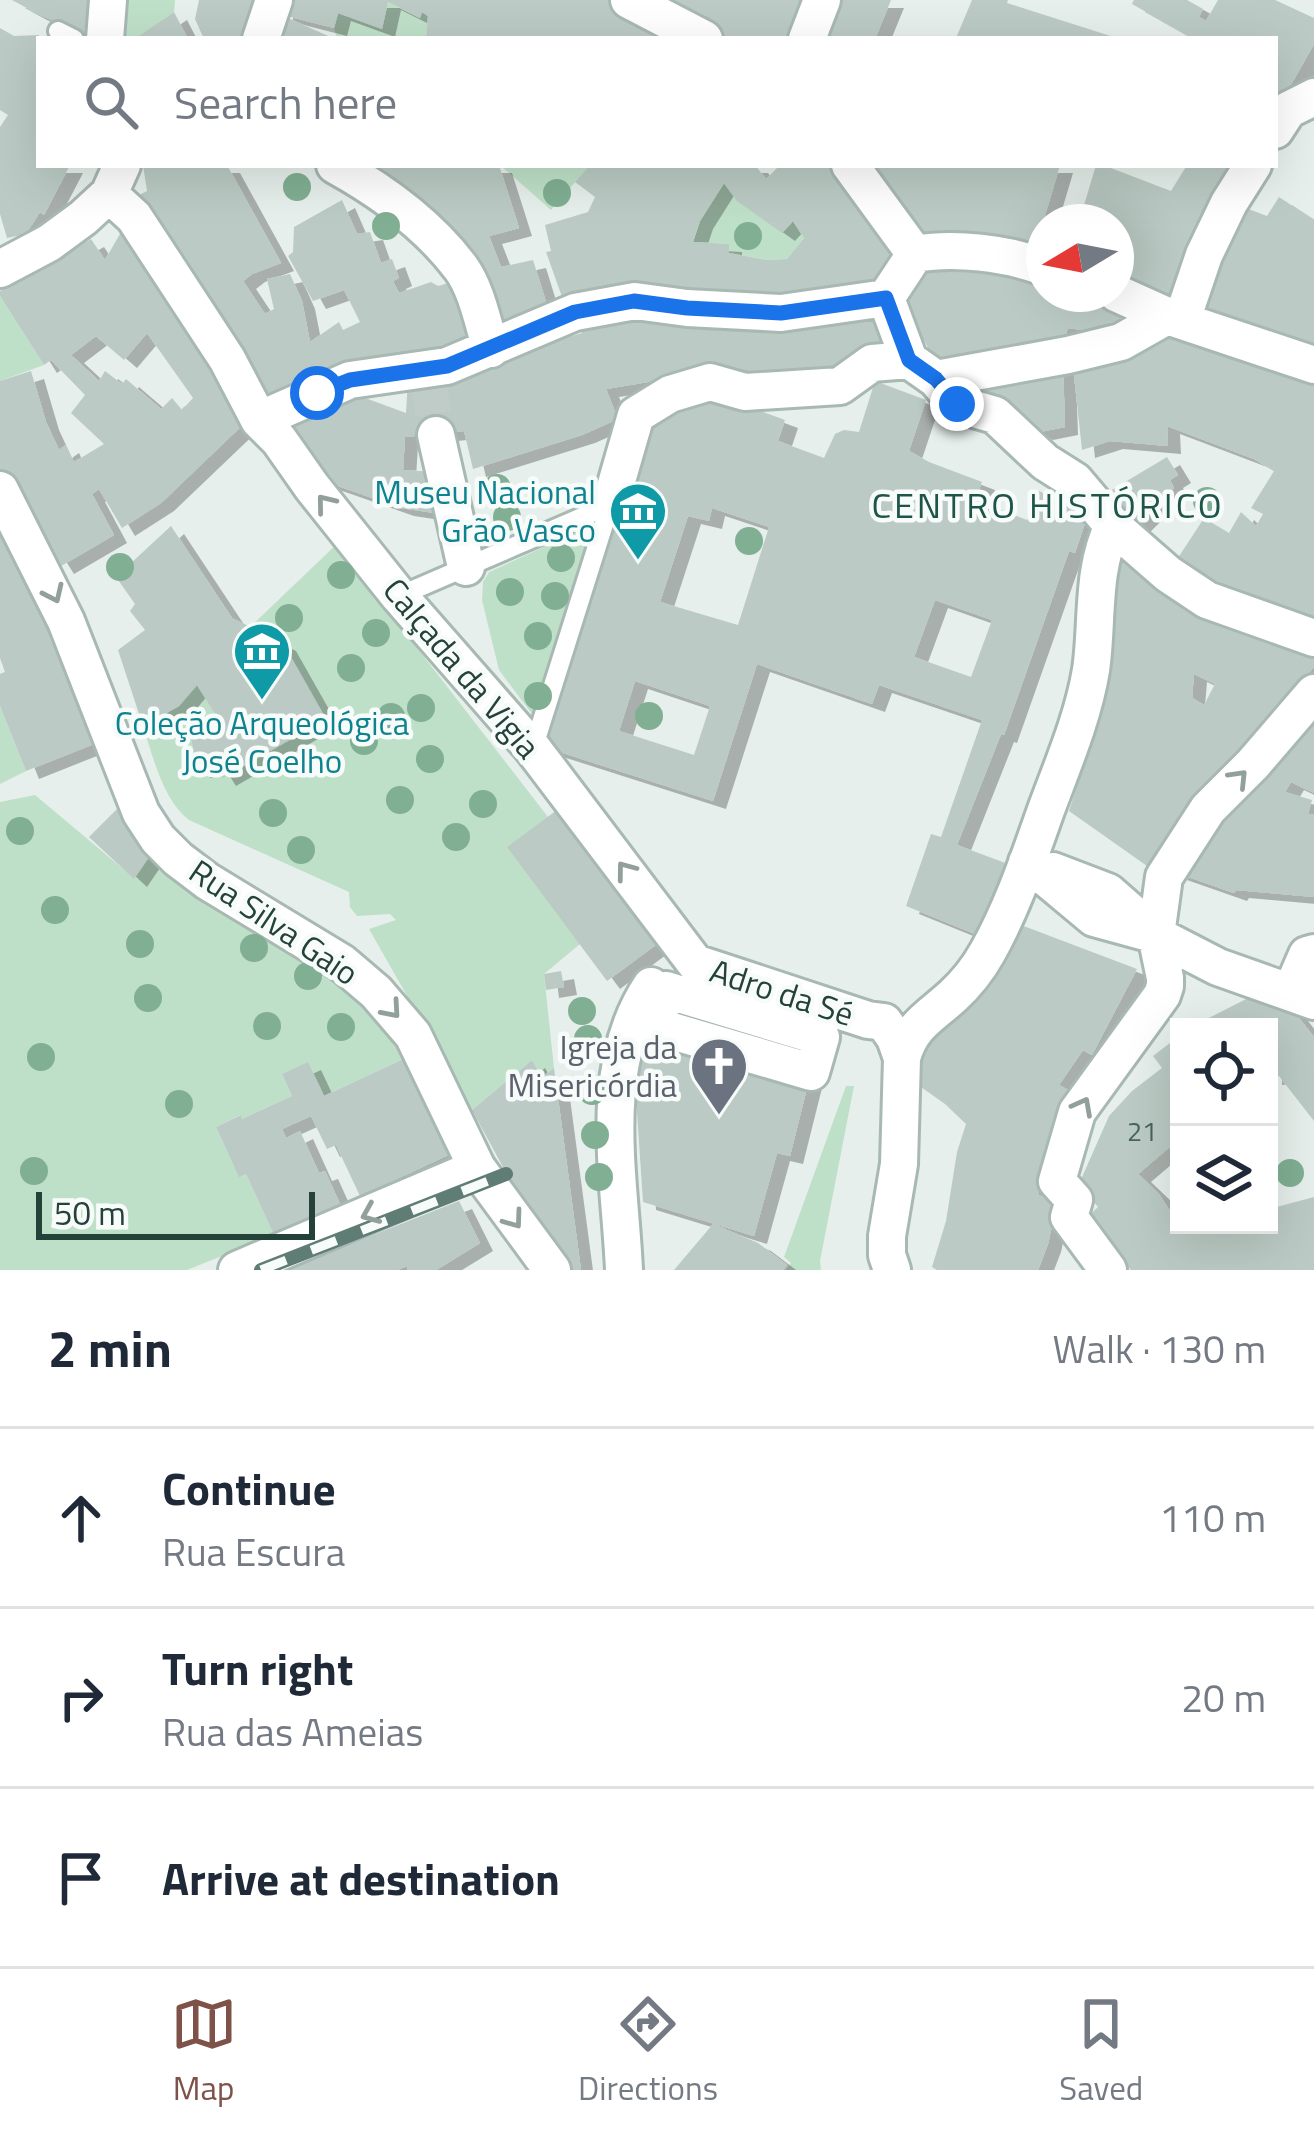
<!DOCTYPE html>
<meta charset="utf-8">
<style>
body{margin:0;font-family:"Titillium Web",sans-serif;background:#f6f6f7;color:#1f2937}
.controls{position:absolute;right:36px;bottom:36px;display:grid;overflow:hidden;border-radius:0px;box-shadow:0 12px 48px #0002}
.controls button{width:108px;height:108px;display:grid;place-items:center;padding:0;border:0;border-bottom:3px solid #e0e1e3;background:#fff;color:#1f2937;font:60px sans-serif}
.compass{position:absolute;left:1026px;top:204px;width:108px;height:108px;border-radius:50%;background:#fff;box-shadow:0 12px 48px #0002;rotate:260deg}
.scale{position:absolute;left:36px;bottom:30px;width:279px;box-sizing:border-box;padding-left:12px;border:6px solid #24423a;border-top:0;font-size:33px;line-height:42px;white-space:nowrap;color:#24423a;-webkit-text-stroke:9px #f7fbf9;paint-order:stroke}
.stop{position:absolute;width:36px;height:36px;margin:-27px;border:9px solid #1a73e8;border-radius:50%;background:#fff}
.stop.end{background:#1a73e8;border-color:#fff;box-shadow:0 3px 12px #0008}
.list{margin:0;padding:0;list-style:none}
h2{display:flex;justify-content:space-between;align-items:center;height:156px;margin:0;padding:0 48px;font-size:51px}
h2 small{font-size:39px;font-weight:400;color:#747a83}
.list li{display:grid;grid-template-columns:78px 1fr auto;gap:36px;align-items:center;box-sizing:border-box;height:180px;padding:0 48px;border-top:3px solid #e0e1e3}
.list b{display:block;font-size:45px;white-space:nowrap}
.list p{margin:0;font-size:39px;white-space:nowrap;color:#747a83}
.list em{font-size:39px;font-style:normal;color:#747a83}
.icon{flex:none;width:66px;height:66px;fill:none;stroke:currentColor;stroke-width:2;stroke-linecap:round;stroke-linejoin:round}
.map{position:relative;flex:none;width:1314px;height:1270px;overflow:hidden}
.search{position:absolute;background:#fff;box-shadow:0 12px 48px #0002;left:36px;right:36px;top:36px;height:132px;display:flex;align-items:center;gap:30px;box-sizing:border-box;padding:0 42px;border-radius:0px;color:#747a83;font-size:45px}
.sheet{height:696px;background:#fff}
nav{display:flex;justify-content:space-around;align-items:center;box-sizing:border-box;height:168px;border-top:3px solid #e0e1e3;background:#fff;font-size:33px;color:#747a83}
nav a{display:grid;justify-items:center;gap:6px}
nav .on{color:#7f5249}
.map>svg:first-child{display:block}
.green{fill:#bfe0c8}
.building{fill:#bbcac4;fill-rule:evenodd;filter:url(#shadow)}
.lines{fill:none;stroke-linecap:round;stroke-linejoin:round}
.street-tunnel{stroke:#bfccc8;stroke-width:36;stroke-dasharray:36 18;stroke-linecap:butt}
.lane-casing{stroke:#a8b8b2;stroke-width:24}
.street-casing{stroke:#a8b8b2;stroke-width:42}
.lane{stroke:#fff;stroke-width:18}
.street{stroke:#fff;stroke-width:36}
.rail-casing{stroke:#5f7d75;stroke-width:14}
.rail{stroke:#f7fbf9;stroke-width:9;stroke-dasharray:27;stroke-linecap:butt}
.tree{fill:#80af93}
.oneway{stroke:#92a09c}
.route{stroke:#1a73e8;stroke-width:15}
.labels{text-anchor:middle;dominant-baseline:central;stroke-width:9;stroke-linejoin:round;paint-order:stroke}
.number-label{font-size:27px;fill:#4a645c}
.culture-label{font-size:33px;fill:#0d838f;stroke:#f7fbf9;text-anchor:end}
.street-label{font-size:33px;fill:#24423a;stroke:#f7fbf9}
.worship-label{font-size:33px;fill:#5b616d;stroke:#f7fbf9;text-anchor:end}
.neighbourhood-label{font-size:36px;letter-spacing:3px;fill:#1f5548;stroke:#f7fbf9}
</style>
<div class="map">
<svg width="1314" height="1270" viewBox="0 0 1314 1270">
<defs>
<filter id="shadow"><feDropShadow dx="13" dy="8" stdDeviation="0" flood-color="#0004"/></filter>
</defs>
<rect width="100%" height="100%" fill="#e6efeb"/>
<path class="green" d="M117 0H175L174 12 134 39H114Z
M388 2 419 18 422 12 428 16 426 39H337L334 28 338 13 382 28Z
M500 165H590L551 210Z
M724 183 783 232 793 221 804 238 787 259 767 260 729 253 728 244 693 242 700 221Z
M0 296 44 365 0 381Z
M592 525 535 718 499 670 482 600 483 582 489 572Z
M339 542 353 565 548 817 580 944 544 974 554 1068 542 1077 532 1060 472 1110 369 929 396 920 390 914 357 916 350 907 349 892 189 820C163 800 153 757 143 726L179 706 232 618 250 627Z
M0 706 26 771 0 784Z
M35 795 134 878 153 851 336 971 410 1056 324 1096 307 1063 282 1074 292 1096 242 1119 240 1115 216 1127 239 1176 246 1174 274 1235 187 1270H0V802Z
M846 1086H854L820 1261 821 1270H786L791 1263 784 1257Z"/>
<path class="building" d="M12 0H99L92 39 34 12Z
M199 0H261L255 39H204L195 19Z
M283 0H611L645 21 686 39H426L428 16 422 12 420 18 388 2 382 29 338 13 334 28 279 14 335 39H274L279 14Z
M653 0H810L798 39H704Z
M835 0H891L875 39H817Z
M972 0H1008L1007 3 1120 39H959L956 38Z
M1134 0H1187L1203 9 1199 17 1206 21 1218 0H1275L1314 18V44L1275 113V39H1194L1132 4Z
M174 12 188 39H134Z
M0 28 14 36 39 35V165H70L44 215 40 212 26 234 7 238 0 214V127L8 115 0 110Z
M143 165H227L281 263 252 274 243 281 265 314 274 309 267 279 290 274 302 301 310 342 339 322 343 330 360 322 344 290 313 301 288 256 293 252 294 227 342 200 357 234 370 232 381 263 392 259 399 278 393 281 399 293 431 282 438 286 452 282 472 336 452 351 258 414 139 195 147 191Z
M377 165H499L519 228 489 236 501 267 533 260 550 315 492 333 455 247 400 182Z
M590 165H755L766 179 780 165H840L905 262 862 294 566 308 546 252 551 251 545 225 588 212 595 197 575 182ZM724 183 737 201 782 233 793 221 804 238 787 259 767 260 729 253V244L693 242 700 221Z
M868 165H1060L1032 259 921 243Z
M1096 165H1103L1171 191 1187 165H1246L1175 308 1116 289V222H1079Z
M1279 197 1314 220V346L1190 306 1235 204 1267 216Z
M128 220 252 416 161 503 122 528 99 489 92 494 114 535 61 566 0 469V381L31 371 46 422 59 450 66 445 74 462 104 444 71 413 85 395 51 360 44 365 0 296V291L91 239 105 260ZM147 333 193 398 182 410 172 398 161 409 126 379 122 384 105 371 99 381 71 355 96 336 124 360Z
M916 263 1044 271V294H1104L1135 314 1127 336 1068 328 1062 346 939 367 918 330 891 297Z
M880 307 890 356 781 378 684 376 606 389 618 419 582 435 473 469 464 431 405 437 403 470 435 472 441 514 401 508 315 478 273 418 357 395 406 413 408 379 452 377 522 355 539 346 582 333 579 315Z
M1159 320 1314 365V629L1273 614 1174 564 1204 518 1229 533 1241 512 1256 526 1263 514 1251 508 1274 471 1254 459 1167 426 1168 446 1110 441 1082 450 1072 356Z
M1063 365 1065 427 1040 432 1013 420 985 400 971 380Z
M875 381 926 400 909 451 929 462 982 482 975 500 1027 520 1039 491 1088 514 1075 553 1069 551 1004 735 1001 734 957 845 1008 864 980 936 906 906 931 834 941 837 982 720 879 685 872 704 757 664 713 801 544 747 648 421 703 390 785 420 778 441 824 458 835 434 844 430 859 432ZM712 508 769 527 738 625 660 602 688 516 709 521ZM935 600 992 620 971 677 914 657ZM635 681 710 706 694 755 619 731Z
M1167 457 1178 475 1170 480 1174 488 1135 526 1105 494Z
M0 517 104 740 26 771 0 706V674L5 672 0 658Z
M171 526 232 618 283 643 326 719 223 778 216 767 197 770 191 736 226 731 197 685 179 706 143 726 118 650 145 630 130 611 135 604 116 577Z
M1118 552 1314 645V667L1288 696 1157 873 1069 811 1099 718ZM1194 674 1215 684 1204 705 1192 698Z
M1314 702V793L1291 782 1285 792 1312 800 1308 814H1314V897L1236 890 1234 893 1174 872Z
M123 803 153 851 134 879 89 837Z
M557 810 657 944 607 981 507 847Z
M1021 925 1137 969 1092 1055 1083 1050 1059 1085 1068 1090 1038 1195 1057 1202 1048 1244 1038 1270H937L932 1267 946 1221 957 1152 966 1124 945 1104 911 1080 919 1051Z
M561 971 564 987 546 990 544 974Z
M1262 991 1291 1008 1314 1037V1121L1279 1076 1269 1077V1027H1191Z
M655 1026 811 1072 790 1156 777 1153 754 1236 643 1202 635 1082Z
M1179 1036V1154L1172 1145 1138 1174 1159 1194 1179 1225H1269V1209L1314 1197V1270H1131L1085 1219 1098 1207 1079 1184 1109 1116 1132 1091 1162 1068 1153 1056Z
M410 1056 455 1152 360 1196 336 1145 327 1149 311 1116 282 1129 286 1138 300 1131 319 1173 325 1171 340 1204 274 1235 246 1174 239 1177 216 1127 241 1115 242 1119 292 1096 282 1074 308 1062 324 1096Z
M532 1060 542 1077 554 1068 581 1270H568L535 1226 472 1110Z
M459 1201 480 1243 436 1270H408L407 1266 397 1270H285Z
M713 1224 758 1243 787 1265 783 1270H674Z"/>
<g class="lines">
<path class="street-tunnel" d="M428 378 436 435"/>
<defs>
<path id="lane" d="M58 31 74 39
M399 596 610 505
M533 749 610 505"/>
<path id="street" d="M629 0 704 39
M105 39 108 0
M261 39 274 0
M807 39 822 0
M1275 130 1288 110 1314 97
M335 165C382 191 428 224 461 268 477 290 483 324 491 349
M850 165 915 254C955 247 1006 253 1044 267
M109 194 134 217 227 359 259 420 279 440 312 487 399 596 533 749 695 963
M0 269 49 243 83 218 109 194 122 165
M1116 293 1167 316 1314 365
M886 298 909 360 936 379 957 404 995 415 1045 462 1075 481 1113 526C1091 570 1098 623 1091 670 1083 718 1063 764 1046 810 1029 858 1012 909 987 953 978 969 966 984 953 996 929 1018 911 1025 902 1058
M1182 320 1204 255 1229 203 1253 165
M936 379 1068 355 1121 342 1167 316
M259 420 350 380 447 366 575 312 635 301 687 308 781 313 886 298 915 254
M436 435 466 567
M0 490 66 621 141 813 158 839 178 859 207 881 342 963 376 992 413 1035 477 1168 552 1270
M610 505 636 415 670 394 710 382 745 392 840 386 872 363 909 360
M1113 526 1168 574 1207 600 1314 638
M1027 862 1094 918 1156 935 1218 967 1314 1001
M1053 871 1108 892 1149 928
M695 963 868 1020 884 1022 895 1038 902 1058 899 1164 887 1236V1255L892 1270
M666 990 821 1037 811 1072 655 1026Z
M1291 992 1307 955 1314 953
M237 1270 477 1168
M624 1270C620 1177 596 1069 651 986
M1108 1270 1069 1217 1074 1200 1057 1181 1077 1112 1162 995 1165 986V978L1156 935 1164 877 1208 809 1253 764 1314 693"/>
</defs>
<use href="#lane" class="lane-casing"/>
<use href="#street" class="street-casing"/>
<use href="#lane" class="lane"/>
<use href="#street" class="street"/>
<defs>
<path id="rail" d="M261 1270 506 1174"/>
</defs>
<use href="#rail" class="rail-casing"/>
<use href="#rail" class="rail"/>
</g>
<g class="tree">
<circle cx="297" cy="187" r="14"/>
<circle cx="557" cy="193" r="14"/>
<circle cx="386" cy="226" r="14"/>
<circle cx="748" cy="236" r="14"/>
<circle cx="497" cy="488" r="14"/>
<circle cx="1207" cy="501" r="14"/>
<circle cx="507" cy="517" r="14"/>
<circle cx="749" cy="541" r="14"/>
<circle cx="561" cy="558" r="14"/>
<circle cx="120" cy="567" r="14"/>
<circle cx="341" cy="575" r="14"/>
<circle cx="510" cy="592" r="14"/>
<circle cx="555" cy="596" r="14"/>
<circle cx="289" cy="618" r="14"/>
<circle cx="376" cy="633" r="14"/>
<circle cx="538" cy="636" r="14"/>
<circle cx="351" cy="668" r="14"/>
<circle cx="538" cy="696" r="14"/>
<circle cx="421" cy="708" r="14"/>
<circle cx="649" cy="716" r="14"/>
<circle cx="391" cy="717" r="14"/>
<circle cx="364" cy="741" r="14"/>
<circle cx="430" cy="759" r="14"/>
<circle cx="400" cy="800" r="14"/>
<circle cx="483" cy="804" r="14"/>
<circle cx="273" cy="813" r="14"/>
<circle cx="20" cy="831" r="14"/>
<circle cx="456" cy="837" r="14"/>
<circle cx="301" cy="850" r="14"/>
<circle cx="55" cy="910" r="14"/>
<circle cx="140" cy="944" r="14"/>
<circle cx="254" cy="948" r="14"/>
<circle cx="308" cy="976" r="14"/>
<circle cx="148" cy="998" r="14"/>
<circle cx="582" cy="1011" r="14"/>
<circle cx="267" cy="1026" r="14"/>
<circle cx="341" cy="1027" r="14"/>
<circle cx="588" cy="1039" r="14"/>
<circle cx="41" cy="1057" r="14"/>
<circle cx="592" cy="1091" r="14"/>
<circle cx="179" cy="1104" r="14"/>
<circle cx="595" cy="1135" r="14"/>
<circle cx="34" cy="1171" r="14"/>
<circle cx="1290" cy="1173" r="14"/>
<circle cx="599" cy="1177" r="14"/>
</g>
<defs><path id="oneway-chevron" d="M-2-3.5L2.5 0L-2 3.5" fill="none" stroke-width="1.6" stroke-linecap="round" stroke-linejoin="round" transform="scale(3)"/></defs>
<g class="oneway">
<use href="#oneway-chevron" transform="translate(325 503) rotate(-129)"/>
<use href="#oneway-chevron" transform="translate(54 594) rotate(65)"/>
<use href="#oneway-chevron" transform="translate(1239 778) rotate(-46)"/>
<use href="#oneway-chevron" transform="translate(625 870) rotate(-127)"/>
<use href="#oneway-chevron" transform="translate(392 1010) rotate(49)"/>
<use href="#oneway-chevron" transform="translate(1083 1106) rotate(-62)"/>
<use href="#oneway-chevron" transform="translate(370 1214) rotate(157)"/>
<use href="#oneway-chevron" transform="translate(514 1220) rotate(54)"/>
</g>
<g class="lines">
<path class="route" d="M317 393 350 380 447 366 575 312 634 301 687 308 781 313 886 298 909 360 936 379 957 404"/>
</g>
<defs>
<symbol id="museum-pin" viewBox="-11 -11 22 30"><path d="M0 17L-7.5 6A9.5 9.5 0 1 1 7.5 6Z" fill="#0f9aa8" stroke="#f7fbf9"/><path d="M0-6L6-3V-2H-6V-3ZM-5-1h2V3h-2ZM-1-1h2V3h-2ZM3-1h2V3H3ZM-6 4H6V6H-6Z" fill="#fff"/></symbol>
<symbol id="church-pin" viewBox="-11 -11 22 30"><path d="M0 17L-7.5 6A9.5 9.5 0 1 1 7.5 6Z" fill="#6b7280" stroke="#f7fbf9"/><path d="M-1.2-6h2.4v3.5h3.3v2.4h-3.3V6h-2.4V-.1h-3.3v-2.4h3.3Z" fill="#fff"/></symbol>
</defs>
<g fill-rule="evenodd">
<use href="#museum-pin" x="605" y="478" width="66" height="90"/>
<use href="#museum-pin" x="229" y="618" width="66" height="90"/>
<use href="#church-pin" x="686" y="1033" width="66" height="90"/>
</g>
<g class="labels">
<g class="number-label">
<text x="1142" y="1130">21</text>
</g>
<g class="culture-label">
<text x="596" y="492">Museu Nacional<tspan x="596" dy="38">Grão Vasco</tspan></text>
<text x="262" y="723" text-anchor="middle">Coleção Arqueológica<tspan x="262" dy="38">José Coelho</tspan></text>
</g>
<g class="street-label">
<text transform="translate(462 668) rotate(50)">Calçada da Vigia</text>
<text transform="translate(274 922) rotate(34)">Rua Silva Gaio</text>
<text transform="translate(782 992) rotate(18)">Adro da Sé</text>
</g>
<g class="worship-label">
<text x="677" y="1047">Igreja da<tspan x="677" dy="38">Misericórdia</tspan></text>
</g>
<g class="neighbourhood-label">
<text x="1048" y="504">CENTRO HISTÓRICO</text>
</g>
</g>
</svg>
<div class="controls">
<button><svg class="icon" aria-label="locate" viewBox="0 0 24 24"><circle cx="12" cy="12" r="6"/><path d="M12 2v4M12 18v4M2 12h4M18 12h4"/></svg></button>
<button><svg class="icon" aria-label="layers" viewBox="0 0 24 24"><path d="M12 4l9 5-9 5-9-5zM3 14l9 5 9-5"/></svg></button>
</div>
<svg class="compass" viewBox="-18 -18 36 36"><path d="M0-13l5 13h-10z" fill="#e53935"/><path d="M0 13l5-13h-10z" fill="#747a83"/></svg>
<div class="scale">50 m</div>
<div class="stop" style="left:317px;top:393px"></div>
<div class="stop end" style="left:957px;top:404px"></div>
<div class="search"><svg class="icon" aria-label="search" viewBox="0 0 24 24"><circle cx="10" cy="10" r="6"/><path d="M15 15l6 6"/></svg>Search here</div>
</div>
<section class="sheet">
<h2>2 min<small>Walk · 130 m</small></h2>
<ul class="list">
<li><svg class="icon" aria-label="ahead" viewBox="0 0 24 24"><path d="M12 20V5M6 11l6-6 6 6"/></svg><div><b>Continue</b><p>Rua Escura</p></div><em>110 m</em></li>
<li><svg class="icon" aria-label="right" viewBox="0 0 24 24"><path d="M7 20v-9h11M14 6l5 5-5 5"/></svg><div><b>Turn right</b><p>Rua das Ameias</p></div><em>20 m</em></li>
<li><svg class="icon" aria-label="arrive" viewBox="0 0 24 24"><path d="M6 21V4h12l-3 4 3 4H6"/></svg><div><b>Arrive at destination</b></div></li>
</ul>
</section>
<nav>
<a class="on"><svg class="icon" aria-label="map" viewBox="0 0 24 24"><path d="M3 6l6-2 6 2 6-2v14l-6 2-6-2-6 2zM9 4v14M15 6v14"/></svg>Map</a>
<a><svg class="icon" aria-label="directions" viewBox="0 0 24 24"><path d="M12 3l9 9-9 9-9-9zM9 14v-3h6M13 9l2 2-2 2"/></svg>Directions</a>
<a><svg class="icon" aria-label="saved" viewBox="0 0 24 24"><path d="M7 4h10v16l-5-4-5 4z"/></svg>Saved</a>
</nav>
